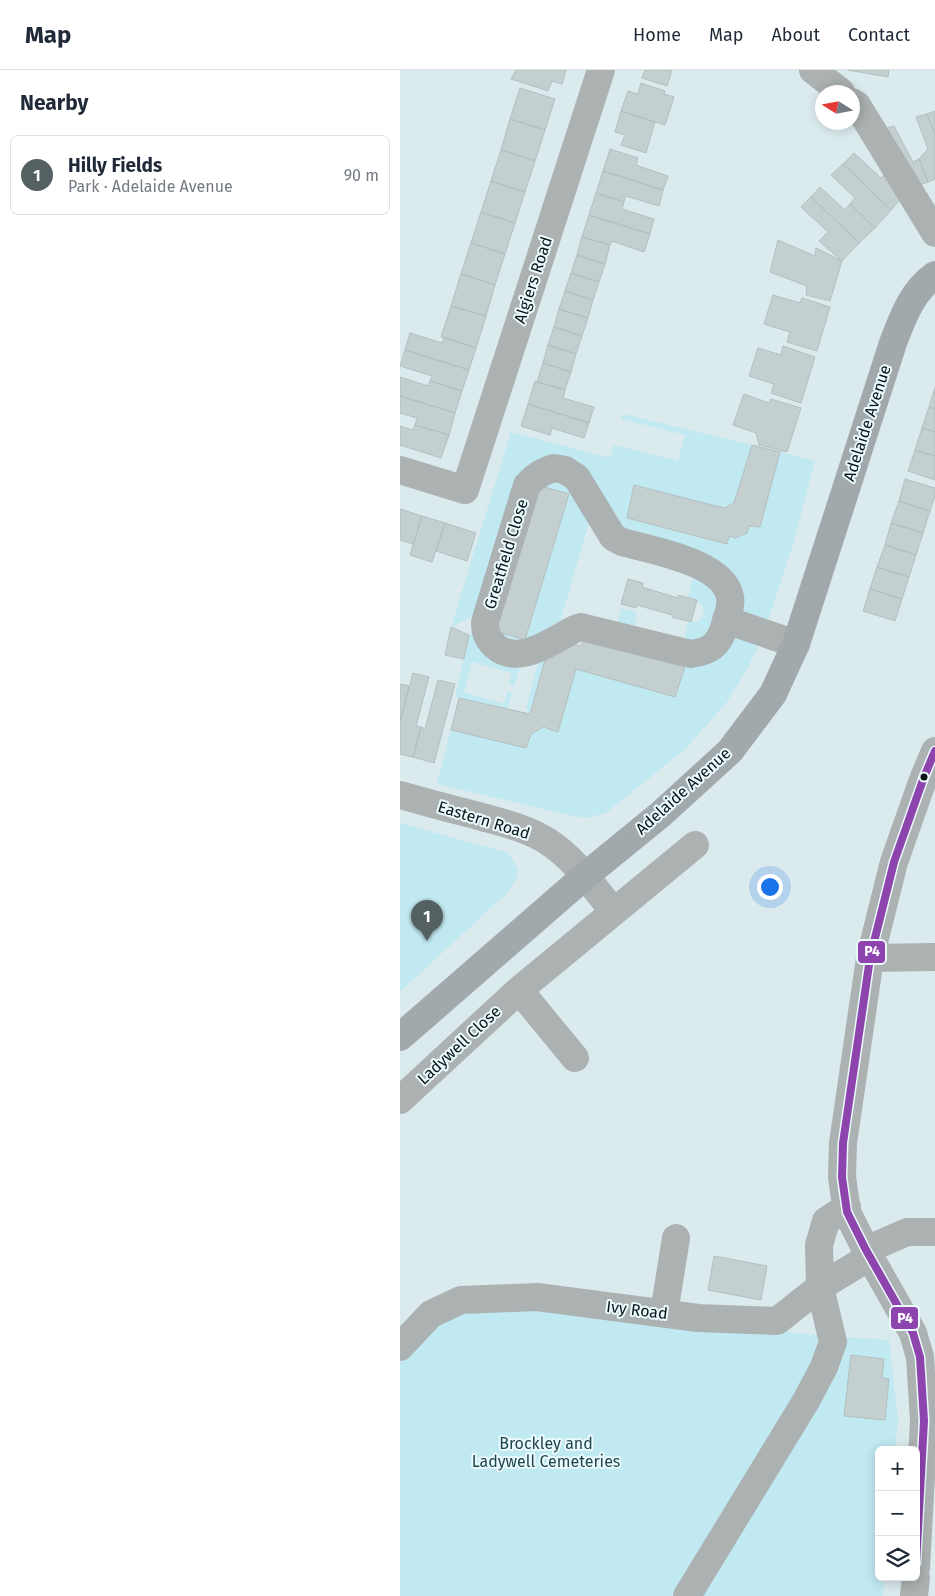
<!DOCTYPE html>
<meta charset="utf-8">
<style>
body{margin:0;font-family:"Fira Sans",sans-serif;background:#f6f6f7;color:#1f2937}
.controls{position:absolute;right:15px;bottom:15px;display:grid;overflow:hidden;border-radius:8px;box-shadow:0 2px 12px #0003}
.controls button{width:45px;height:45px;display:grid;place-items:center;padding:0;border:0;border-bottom:1px solid #e0e1e3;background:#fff;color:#1f2937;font:25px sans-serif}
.compass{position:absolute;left:415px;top:15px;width:45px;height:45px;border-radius:50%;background:#fff;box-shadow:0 2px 12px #0003;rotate:281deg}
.you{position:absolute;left:369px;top:816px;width:18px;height:18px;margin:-12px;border:4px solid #fff;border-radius:50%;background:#1a73e8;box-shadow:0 0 0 8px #1a73e833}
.badge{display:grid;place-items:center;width:32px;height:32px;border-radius:50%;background:#546062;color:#fff;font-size:16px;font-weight:700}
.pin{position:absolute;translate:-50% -41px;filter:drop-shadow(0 1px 2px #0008)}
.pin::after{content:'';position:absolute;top:26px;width:18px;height:15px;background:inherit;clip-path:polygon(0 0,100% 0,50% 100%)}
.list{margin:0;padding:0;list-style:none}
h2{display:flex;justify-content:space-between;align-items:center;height:65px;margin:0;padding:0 20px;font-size:21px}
h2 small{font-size:16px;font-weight:400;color:#747a83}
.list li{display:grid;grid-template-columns:32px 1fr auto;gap:15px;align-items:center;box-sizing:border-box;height:80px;margin:0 10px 10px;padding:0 10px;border:1px solid #e0e1e3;border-radius:8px}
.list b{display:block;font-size:19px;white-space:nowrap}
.list p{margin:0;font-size:16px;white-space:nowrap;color:#747a83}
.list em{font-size:16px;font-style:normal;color:#747a83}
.icon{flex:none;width:28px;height:28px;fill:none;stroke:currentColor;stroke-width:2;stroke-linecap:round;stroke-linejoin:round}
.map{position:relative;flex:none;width:535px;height:1526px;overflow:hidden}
header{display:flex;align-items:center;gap:30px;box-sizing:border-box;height:70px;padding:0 25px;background:#fff;border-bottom:1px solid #e0e1e3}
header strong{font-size:24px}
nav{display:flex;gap:28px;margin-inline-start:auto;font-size:18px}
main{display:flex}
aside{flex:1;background:#fff}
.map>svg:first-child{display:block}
.green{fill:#c1e9f1}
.building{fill:#c4d0d0;stroke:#b3bfc0}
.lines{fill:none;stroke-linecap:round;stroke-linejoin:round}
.minor{stroke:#acb1b2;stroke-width:28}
.major{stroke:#a2a9ac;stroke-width:28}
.bus-1-casing{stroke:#eafafd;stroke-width:11}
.bus-1{stroke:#8e44ad;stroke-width:8}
.bus-dot{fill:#0b1517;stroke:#eafafd;stroke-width:2}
.labels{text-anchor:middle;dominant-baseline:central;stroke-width:4;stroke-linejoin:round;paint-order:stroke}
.street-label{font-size:16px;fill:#0b1517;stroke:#eafafd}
.park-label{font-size:16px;fill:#1f454c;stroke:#eafafd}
.line-badge{stroke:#eafafd;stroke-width:2}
.badge-label{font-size:14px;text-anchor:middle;font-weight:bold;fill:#fff}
</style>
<header>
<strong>Map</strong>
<nav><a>Home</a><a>Map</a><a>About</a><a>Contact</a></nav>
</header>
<main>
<aside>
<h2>Nearby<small></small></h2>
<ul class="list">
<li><span class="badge">1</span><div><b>Hilly Fields</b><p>Park · Adelaide Avenue</p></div><em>90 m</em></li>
</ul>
</aside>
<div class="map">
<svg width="535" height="1526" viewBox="0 0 535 1526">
<rect width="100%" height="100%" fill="#dbeaed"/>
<path class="green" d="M223 344 352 375 334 433 324 438 234 416 227 448 327 474 329 466 335 468 347 463 349 456 360 457 380 382 415 391 394 471 367 554 341 541 340 533 223 464 155 391 76 545 51 557 111 362 210 388 214 375 278 391 285 365 221 349Z
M143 408 168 414 189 453 160 552 217 554 221 538 237 542 233 563 143 567 102 574 95 561 124 570 169 424 139 415Z
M295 501 321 523 313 566 284 572 288 551 298 552C305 546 305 539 300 532L288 527Z
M76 562 122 591 114 616 109 614 112 603 72 592 64 622 104 634 107 622 112 623 108 639 55 627 69 565Z
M341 568 359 574 348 598 325 635 284 680 206 743 186 748 164 744 37 714 51 660 131 664 143 657 158 662 176 599 275 627 285 597 257 590 333 569Z
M141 583H156L154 588 146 587 130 644 126 637Z
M0 753 105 782 109 784 118 799 116 809 109 821 0 922Z
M116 1234 426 1266 489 1270 498 1350 495 1380H479V1507H484L483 1526H0V1293L48 1247Z"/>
<path class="building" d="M116 0H166L162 14 152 11 148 21 111 9Z
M245 0H272L267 16 242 8Z
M448 0H489L488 7Z
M241 13 265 21 264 24 274 27 265 55 221 41 228 21 238 24Z
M120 18 155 29 145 60 110 49Z
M221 41 255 52 246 83 221 75 225 65 215 62Z
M535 41V65L527 44Z
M527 44 535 65V109L528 112 519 89 528 79 516 47Z
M110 49 145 60 135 91 101 80Z
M494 56 513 92 519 89 528 112 511 118 479 60Z
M210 79 238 88 236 95 268 106 263 120 203 101Z
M101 80 135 91 125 122 91 111Z
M454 83 481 108 486 104 506 123 491 140 443 94Z
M443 94 491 140 475 158 450 134 455 128 431 105Z
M203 101 263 120 259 136 226 126 224 132 196 123Z
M91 111 125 122 115 153 81 142Z
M420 117 445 140 450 134 475 158 459 173 411 127Z
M196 123 224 132 222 139 254 149 250 164 189 145Z
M411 127 459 173 442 191 419 171 428 162 401 137Z
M81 142 115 153 105 184 71 173Z
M189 145 250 164 244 182 212 171 210 175 182 167Z
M182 167 210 175 205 194 177 185Z
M378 170 415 186 416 178 442 191 430 231 406 225 407 216 370 202Z
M71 173 105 184 95 215 61 204Z
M177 185 205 194 199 212 171 203Z
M171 203 199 212 193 230 165 221Z
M61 204 95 215 86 246 51 236Z
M165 221 193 230 188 248 159 239Z
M373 225 400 233 402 228 430 237 417 281 387 272 390 262 364 254Z
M51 236 86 246 76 278 41 267Z
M159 239 188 248 182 266 154 257Z
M154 257 182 266 176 284 148 275Z
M10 263 42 273 44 267 76 278 69 300 5 280Z
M148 275 176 284 171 302 143 293Z
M383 276 415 287 401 333 371 323 374 314 349 306 358 278 381 285Z
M5 280 69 300 62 321 30 311 32 306 0 296Z
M143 293 171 302 165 320 137 312Z
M0 307 28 316 30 311 62 321 55 343 0 326Z
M135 311 165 320 163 328 194 337 189 353 128 334Z
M535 317V339L529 337Z
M344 324 369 333 371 329 401 338 387 382 359 375 356 363 333 355Z
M0 326 55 343 49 365 15 355 17 348 0 343Z
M128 334 189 353 184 368 152 358 150 365 121 356Z
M529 337 535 339V362L522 358Z
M15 355 49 365 41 388 0 375V356L13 360Z
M522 358 535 362V386L515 380Z
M352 375 380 382 360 457 349 456 347 463 335 468 329 466 327 474 227 448 234 415 324 438 334 433Z
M515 380 535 386V410L508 401Z
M505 409 535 418V425L530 441 499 431Z
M138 415 169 424 125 570 95 561Z
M499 431 530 441 523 463 491 453Z
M0 439 22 446 13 474 0 470Z
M22 446 45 453 32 492 10 485Z
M45 453 76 463 67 491 36 481Z
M491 453 523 463 516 485 485 475Z
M485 475 516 485 509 507 477 497Z
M477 497 509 507 502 529 470 519Z
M228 509 243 513 242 517 278 528V525L297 530 291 552 272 547V545L237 535 236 538 221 534Z
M470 519 502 529 495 551 463 541Z
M51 557 69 565 64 589 45 585Z
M183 571 285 597 275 627 176 599 158 662 143 657 131 664 126 678 51 660 59 628 130 644 146 586 154 588 156 583 174 574 181 576Z
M13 603 29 607 16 656 21 657 13 687 0 684V652Z
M38 610 55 614 34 693 13 687 21 657 25 659Z
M0 614 9 616 0 652Z
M314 1186 367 1196 361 1230 308 1220Z
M451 1285 484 1289 482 1308 489 1309 485 1350 444 1346Z"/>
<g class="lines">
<path class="minor" d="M413 0 441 22
M452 32 457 35 535 163
M154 398 165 400 177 408 213 467 222 472C251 480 324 492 330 527 332 537 326 549 324 558 318 576 310 581 291 584L181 557 175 559C153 570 118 597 95 576 87 568 85 563 85 552L127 415C135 406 142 402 154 398Z
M0 400 65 420 201 0
M326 550 396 574
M0 725C25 732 50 739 75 745 99 752 125 757 147 771 174 788 193 816 213 841
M470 888 535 887
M119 920 175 988
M0 1030 119 920 295 775
M466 1180 507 1162H535
M264 1243 276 1168
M0 1277 31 1244 61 1230 137 1227 298 1248 377 1251 420 1217 471 1186
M516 1498 524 1351 520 1287 513 1263 466 1180 447 1142 442 1107 443 1073 470 888 494 792 524 707 535 681
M287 1526 406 1331 424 1297 433 1272 420 1217 419 1175 426 1151 447 1137
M514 1526 516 1507"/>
<path class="major" d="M0 967 185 806 261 744 330 681 373 624 396 574 493 273C503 247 512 221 535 205"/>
<defs>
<path id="bus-1" d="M516 1493 524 1351 520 1287 513 1263 466 1180 447 1142 442 1107 443 1073 470 888 494 792 524 707 535 681"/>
</defs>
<use href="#bus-1" class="bus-1-casing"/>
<use href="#bus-1" class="bus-1"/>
</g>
<circle class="bus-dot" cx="524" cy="707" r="4.5"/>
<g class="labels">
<g class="street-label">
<text transform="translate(133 210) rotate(-72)">Algiers Road</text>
<text transform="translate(467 353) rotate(-72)">Adelaide Avenue</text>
<text transform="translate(106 484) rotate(-73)">Greatfield Close</text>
<text transform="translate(283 721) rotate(-42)">Adelaide Avenue</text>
<text transform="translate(84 750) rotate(17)">Eastern Road</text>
<text transform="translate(59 975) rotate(-43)">Ladywell Close</text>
<text transform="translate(237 1240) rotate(7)">Ivy Road</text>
</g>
<g class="park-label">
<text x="146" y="1373">Brockley and<tspan x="146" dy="18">Ladywell Cemeteries</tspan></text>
</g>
</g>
<g class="line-badge">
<rect x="457" y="870" width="29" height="24" rx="5" fill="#8e44ad"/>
<rect x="490" y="1236" width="29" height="24" rx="5" fill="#8e44ad"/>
</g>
<g class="badge-label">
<text x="472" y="886">P4</text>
<text x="505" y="1253">P4</text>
</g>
</svg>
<div class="controls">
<button>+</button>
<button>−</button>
<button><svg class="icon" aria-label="layers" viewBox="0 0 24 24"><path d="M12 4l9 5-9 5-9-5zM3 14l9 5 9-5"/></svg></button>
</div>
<svg class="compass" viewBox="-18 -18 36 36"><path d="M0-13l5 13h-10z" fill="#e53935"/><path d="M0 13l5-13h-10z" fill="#747a83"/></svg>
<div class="you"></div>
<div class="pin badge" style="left:27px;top:871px">1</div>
</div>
</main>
